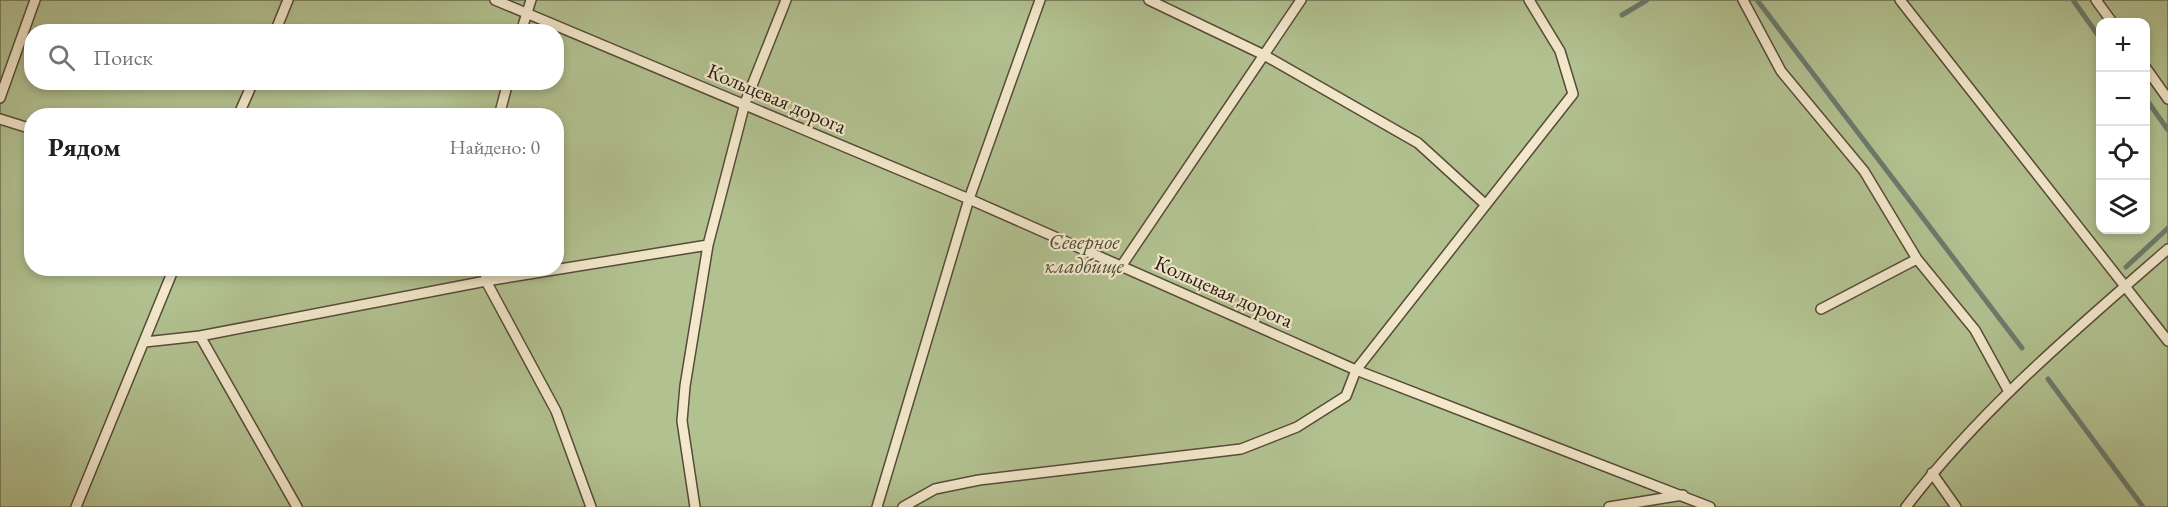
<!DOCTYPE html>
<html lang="ru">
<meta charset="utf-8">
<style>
body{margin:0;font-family:"EB Garamond",serif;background:#f2f2f2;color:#202124}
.controls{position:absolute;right:18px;top:18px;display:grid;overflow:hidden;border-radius:12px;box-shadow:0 3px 9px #0003}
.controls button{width:54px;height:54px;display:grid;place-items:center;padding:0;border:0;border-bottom:2px solid #e0e0e0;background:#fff;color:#202124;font:30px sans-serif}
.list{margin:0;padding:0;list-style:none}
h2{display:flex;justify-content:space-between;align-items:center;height:78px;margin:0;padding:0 24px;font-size:26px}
h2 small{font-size:20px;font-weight:400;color:#757577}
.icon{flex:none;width:33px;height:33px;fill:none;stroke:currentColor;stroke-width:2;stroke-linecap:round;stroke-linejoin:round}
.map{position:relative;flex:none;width:2168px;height:507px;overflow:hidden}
.search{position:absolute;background:#fff;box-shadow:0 3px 9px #0003;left:24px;top:24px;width:540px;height:66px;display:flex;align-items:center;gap:15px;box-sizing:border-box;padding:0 21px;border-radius:24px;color:#757577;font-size:22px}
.panel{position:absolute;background:#fff;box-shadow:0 3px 9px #0003;left:24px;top:108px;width:540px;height:168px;border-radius:24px}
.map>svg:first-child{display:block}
.green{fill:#b2c190;stroke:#6a6e51;stroke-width:1.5;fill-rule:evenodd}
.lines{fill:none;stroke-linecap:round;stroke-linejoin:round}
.stream{stroke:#6a7b6d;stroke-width:5}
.lane-casing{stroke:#564b3a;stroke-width:12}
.lane{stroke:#f3e8cc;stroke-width:9}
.labels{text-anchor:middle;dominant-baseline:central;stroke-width:4.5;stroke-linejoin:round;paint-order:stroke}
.street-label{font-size:21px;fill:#231b12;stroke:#f3e8cc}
.park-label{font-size:21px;font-style:italic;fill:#4e4d38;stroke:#f3e8cc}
</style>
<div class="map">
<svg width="2168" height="507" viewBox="0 0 2168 507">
<rect width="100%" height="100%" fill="#eddbb0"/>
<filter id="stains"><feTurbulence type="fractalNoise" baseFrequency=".00333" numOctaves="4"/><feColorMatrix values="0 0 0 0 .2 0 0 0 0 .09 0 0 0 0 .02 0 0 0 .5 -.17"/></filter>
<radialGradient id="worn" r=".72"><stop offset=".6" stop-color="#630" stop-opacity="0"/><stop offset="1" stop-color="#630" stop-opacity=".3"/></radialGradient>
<path class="green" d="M0 0H2168V507H0ZM2100 22H2146V230H2100ZM32 32H556V82H32ZM32 116H556V268H32Z"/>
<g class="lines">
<path class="stream" d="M1757 0 2022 348
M2073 0 2100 38
M1622 15 1647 0
M2146 99 2168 130
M2126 267 2168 228
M2048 379 2143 507"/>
<defs>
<path id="lane" d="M495 0 969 199 1356 370 1710 507
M1149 0 1264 55 1418 143 1486 205
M1743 0 1781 71 1864 171 1917 259 1975 330 2008 390
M1900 0 2168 341
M2096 0 2112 22
M275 32 288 0
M521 32 531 0
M2146 68 2168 99
M0 98 35 0
M238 116 253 82
M499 116 508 82
M0 119 32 129
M1122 265 1301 0
M485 268 486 281 556 411 591 507
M1821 309 1917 259
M200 336 297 507
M145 342 200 336 486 281 708 245
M1932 473 1956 507
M76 507 174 268
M695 507 682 421 685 386 708 245 745 103 786 0
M877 507 969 199 1040 0
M903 507 935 489 979 480 1241 449 1297 427 1346 396 1356 370 1573 94 1560 51 1529 0
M1609 507 1683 495
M1906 507C1981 409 2075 330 2168 249"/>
</defs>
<use href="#lane" class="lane-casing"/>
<use href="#lane" class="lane"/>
</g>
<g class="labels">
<g class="street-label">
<text transform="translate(777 98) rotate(23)">Кольцевая дорога</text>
<text transform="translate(1224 291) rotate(24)">Кольцевая дорога</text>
</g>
<g class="park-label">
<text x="1084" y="241">Северное<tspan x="1084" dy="24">кладбище</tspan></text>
</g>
</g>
<rect width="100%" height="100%" filter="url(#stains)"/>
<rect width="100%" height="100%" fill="url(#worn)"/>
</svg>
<div class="controls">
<button>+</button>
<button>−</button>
<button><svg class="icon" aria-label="locate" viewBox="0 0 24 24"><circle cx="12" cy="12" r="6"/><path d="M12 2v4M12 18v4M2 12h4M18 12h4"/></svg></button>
<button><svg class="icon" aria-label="layers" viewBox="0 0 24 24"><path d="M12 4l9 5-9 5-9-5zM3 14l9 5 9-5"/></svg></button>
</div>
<div class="search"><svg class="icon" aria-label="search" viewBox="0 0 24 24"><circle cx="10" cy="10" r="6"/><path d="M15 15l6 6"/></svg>Поиск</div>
<section class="panel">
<h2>Рядом<small>Найдено: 0</small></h2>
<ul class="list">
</ul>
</section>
</div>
